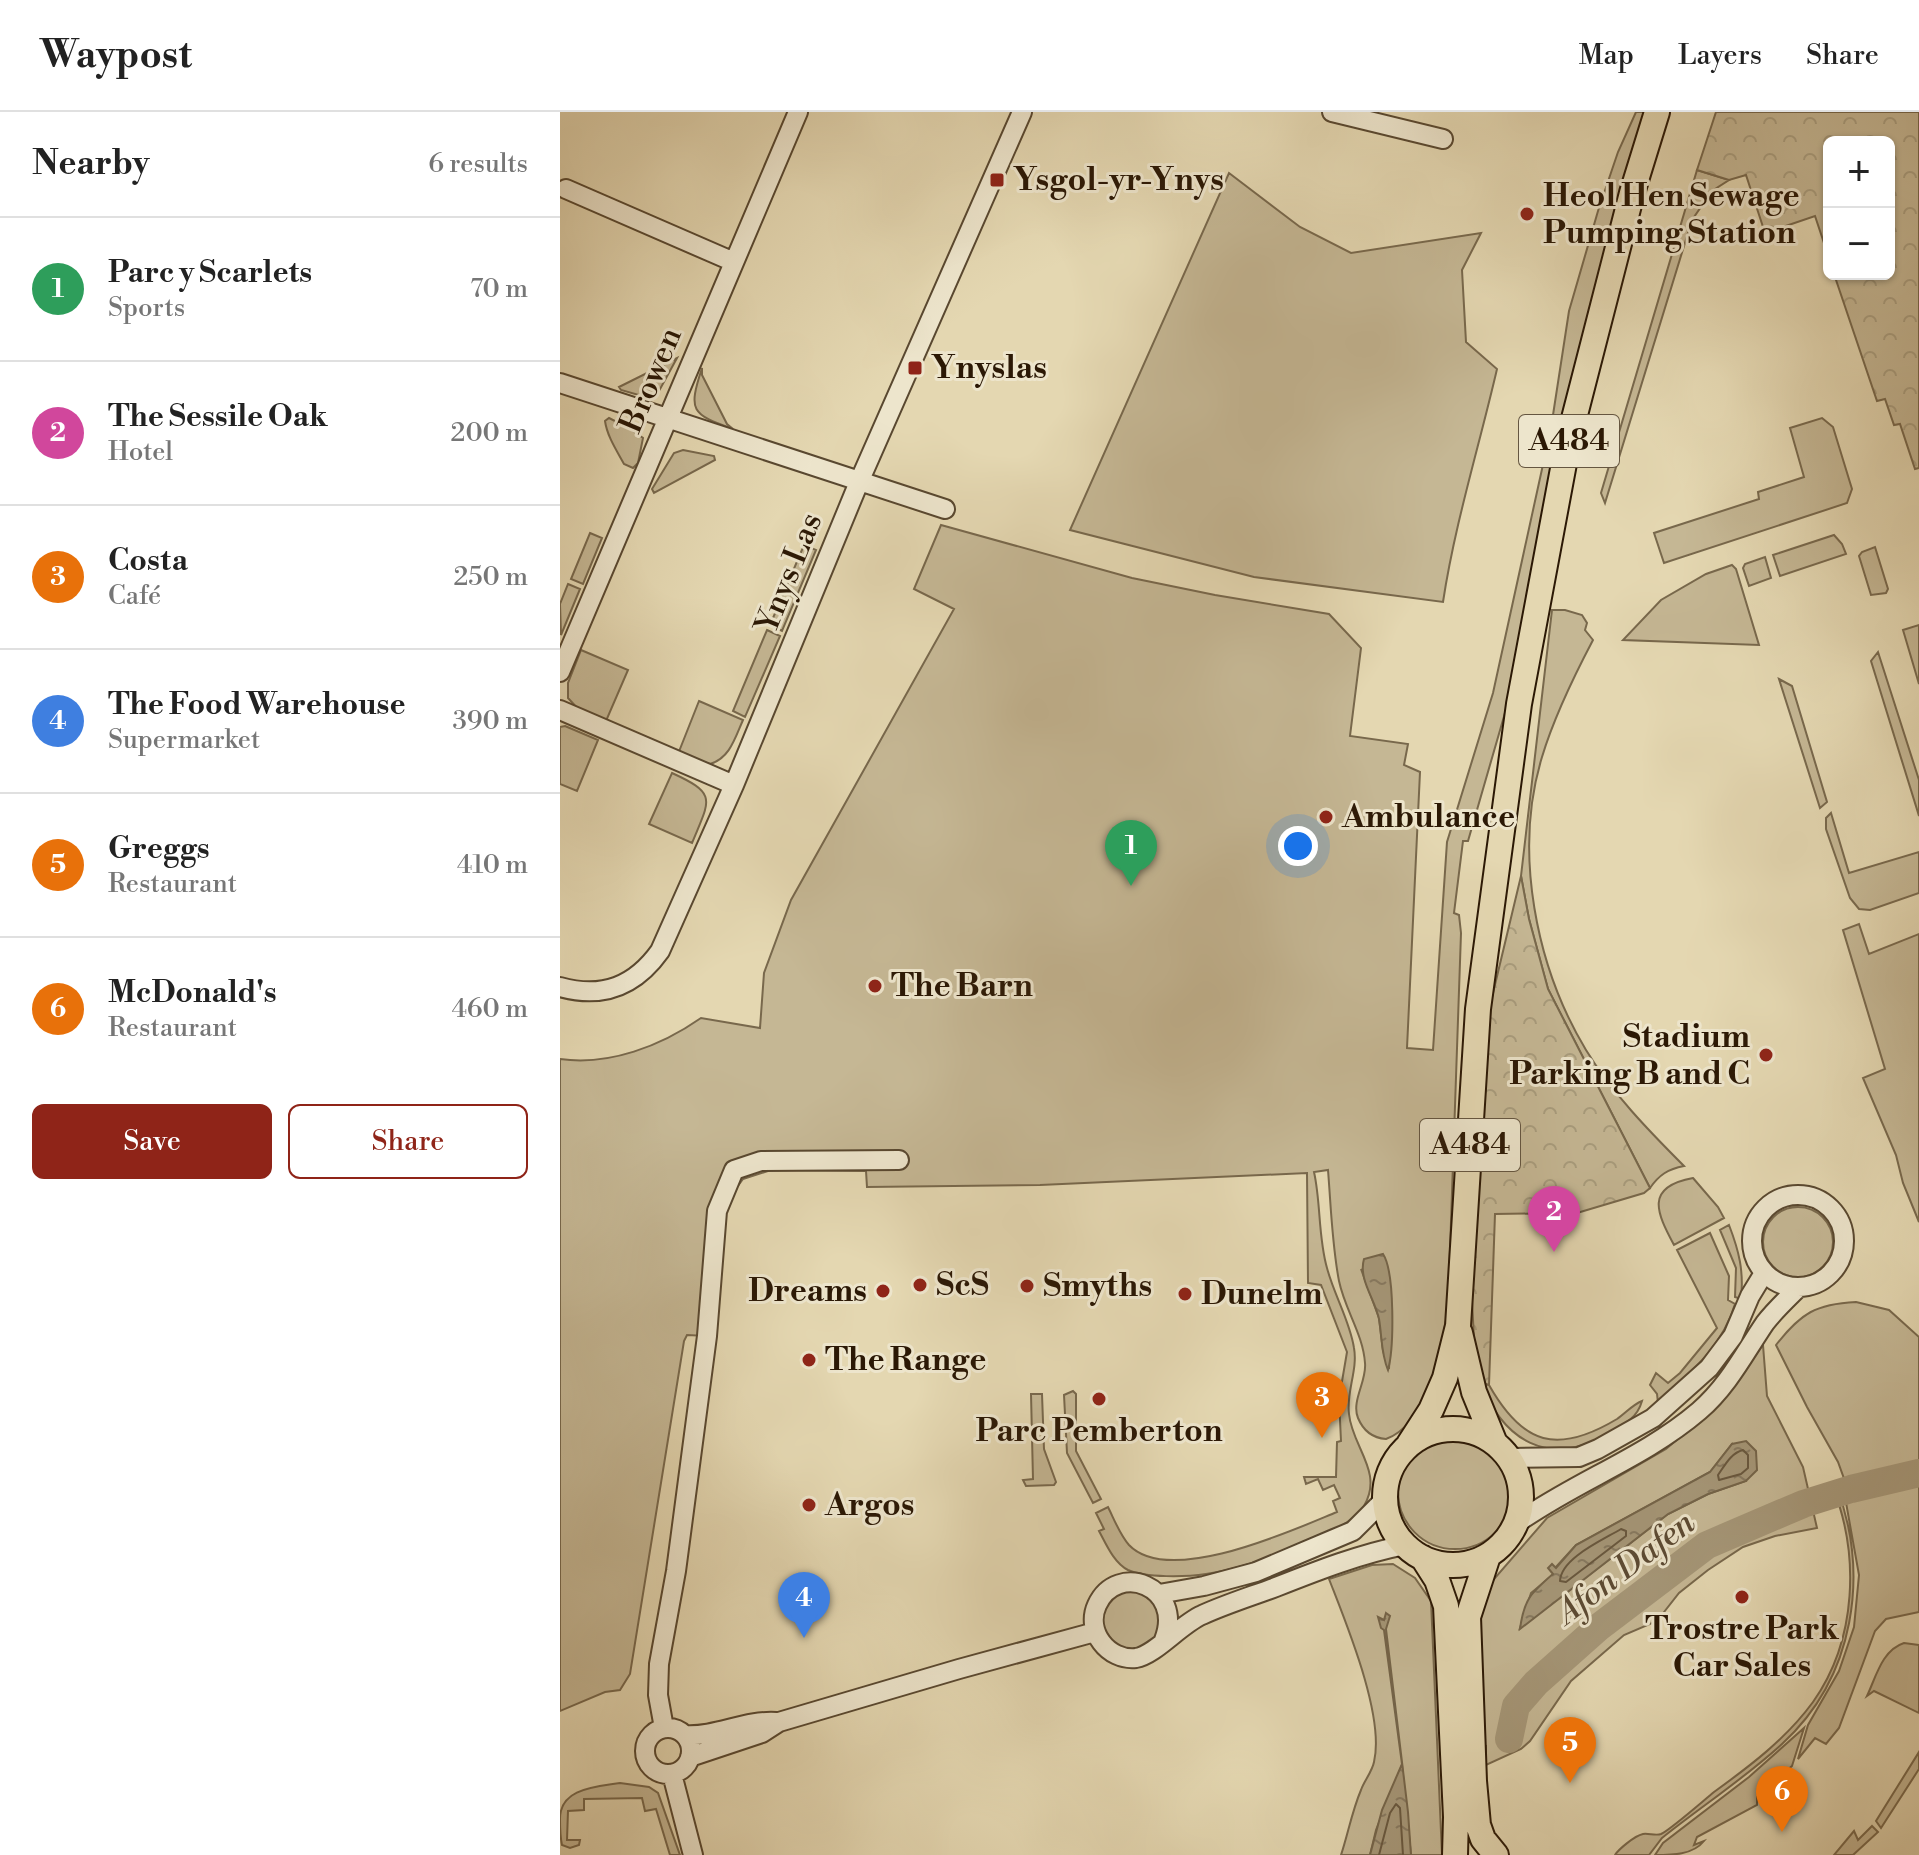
<!DOCTYPE html>
<meta charset="utf-8">
<style>
body{margin:0;font-family:"Libre Bodoni",serif;background:#f6f6f6;color:#222}
.controls{position:absolute;right:24px;top:24px;display:grid;overflow:hidden;border-radius:12px;box-shadow:0 2px 6px #0004}
.controls button{width:72px;height:72px;display:grid;place-items:center;padding:0;border:0;border-bottom:2px solid #e0e0e0;background:#fff;color:#222;font:40px sans-serif}
.you{position:absolute;left:738px;top:734px;width:28px;height:28px;margin:-20px;border:6px solid #fff;border-radius:50%;background:#1a73e8;box-shadow:0 0 0 12px #1a73e833}
.badge{display:grid;place-items:center;width:52px;height:52px;border-radius:50%;background:#8f2418;color:#fff;font-size:26px;font-weight:700}
.pin{position:absolute;translate:-50% -66px;filter:drop-shadow(0 2px 4px #0008)}
.pin::after{content:'';position:absolute;top:42px;width:28px;height:24px;background:inherit;clip-path:polygon(0 0,100% 0,50% 100%)}
.list{margin:0;padding:0;list-style:none}
h2{display:flex;justify-content:space-between;align-items:center;height:104px;margin:0;padding:0 32px;font-size:34px}
h2 small{font-size:26px;font-weight:400;color:#767676}
.list li{display:grid;grid-template-columns:52px 1fr auto;gap:24px;align-items:center;box-sizing:border-box;height:144px;padding:0 32px;border-top:2px solid #e0e0e0}
.list b{display:block;font-size:30px;white-space:nowrap}
.list p{margin:0;font-size:26px;white-space:nowrap;color:#767676}
.list em{font-size:26px;font-style:normal;color:#767676}
.actions{display:flex;gap:16px;padding:24px 32px}
.actions a{flex:1;padding:18px 0;border:2px solid #8f2418;border-radius:12px;text-align:center;font-size:28px;color:#8f2418}
.actions .main{background:#8f2418;color:#fff}
.map{position:relative;flex:none;width:1359px;height:1743px;overflow:hidden}
header{display:flex;align-items:center;gap:48px;box-sizing:border-box;height:112px;padding:0 40px;background:#fff;border-bottom:2px solid #e0e0e0}
header strong{font-size:38px}
nav{display:flex;gap:44px;margin-inline-start:auto;font-size:28px}
main{display:flex}
aside{flex:1;background:#fff}
.map>svg:first-child{display:block}
.grass{fill:#c5b794;stroke:#78684c;stroke-width:2;fill-rule:evenodd}
.forest{fill:url(#forest-crowns);stroke:#78684c;stroke-width:2}
.water{fill:url(#water-ripples);stroke:#746449;stroke-width:2}
.lines{fill:none;stroke-linecap:round;stroke-linejoin:round}
.shore{stroke:#68573e;stroke-width:2}
.stream{stroke:#746449;stroke-width:5}
.river{stroke:#a59677;stroke-width:28}
.minor-casing{stroke:#594830;stroke-width:22}
.major-casing{stroke:#2b1805;stroke-width:28}
.minor{stroke:#ede5cc;stroke-width:18}
.major{stroke:#e4d7b1;stroke-width:24}
.poi-dot{fill:#8f2418;stroke:#ede5cc;stroke-width:3}
.labels{text-anchor:middle;dominant-baseline:central;stroke-width:6;stroke-linejoin:round;paint-order:stroke}
.shield{fill:#ede5cc;stroke:#655641;stroke-width:2}
.shield-label{font-size:30px;font-weight:bold;fill:#2b1805}
.poi-label{font-size:32px;font-weight:bold;fill:#2b1805;stroke:#ede5cc;text-anchor:start}
.street-label{font-size:32px;fill:#2b1805;stroke:#ede5cc}
.water-label{font-size:34px;font-style:italic;fill:#5c4a33;stroke:#ede5cc}
</style>
<header>
<strong>Waypost</strong>
<nav><a>Map</a><a>Layers</a><a>Share</a></nav>
</header>
<main>
<aside>
<h2>Nearby<small>6 results</small></h2>
<ul class="list">
<li><span class="badge" style="background:#2e9e5b">1</span><div><b>Parc y Scarlets</b><p>Sports</p></div><em>70 m</em></li>
<li><span class="badge" style="background:#d1479c">2</span><div><b>The Sessile Oak</b><p>Hotel</p></div><em>200 m</em></li>
<li><span class="badge" style="background:#e8710a">3</span><div><b>Costa</b><p>Café</p></div><em>250 m</em></li>
<li><span class="badge" style="background:#3f7fe0">4</span><div><b>The Food Warehouse</b><p>Supermarket</p></div><em>390 m</em></li>
<li><span class="badge" style="background:#e8710a">5</span><div><b>Greggs</b><p>Restaurant</p></div><em>410 m</em></li>
<li><span class="badge" style="background:#e8710a">6</span><div><b>McDonald's</b><p>Restaurant</p></div><em>460 m</em></li>
</ul>
<div class="actions"><a class="main">Save</a><a>Share</a></div>
</aside>
<div class="map">
<svg width="1359" height="1743" viewBox="0 0 1359 1743">
<defs>
<pattern id="forest-crowns" width="20" height="18" patternUnits="userSpaceOnUse" patternTransform="scale(2)"><rect width="20" height="18" fill="#c5b794"/><path d="M2 6a3 3 0 1 1 6 0M12 15a3 3 0 1 1 6 0" fill="none" stroke="#a99d7e"/></pattern>
<pattern id="water-ripples" width="26" height="14" patternUnits="userSpaceOnUse" patternTransform="scale(2)"><rect width="26" height="14" fill="#a59677"/><path d="M2 4q2-2 4 0t4 0M15 11q2-2 4 0t4 0" fill="none" stroke="#877960"/></pattern>
</defs>
<rect width="100%" height="100%" fill="#e4d7b1"/>
<filter id="stains"><feTurbulence type="fractalNoise" baseFrequency=".0025" numOctaves="4"/><feColorMatrix values="0 0 0 0 .2 0 0 0 0 .09 0 0 0 0 .02 0 0 0 .5 -.17"/></filter>
<radialGradient id="worn" r=".72"><stop offset=".6" stop-color="#630" stop-opacity="0"/><stop offset="1" stop-color="#630" stop-opacity=".3"/></radialGradient>
<path class="grass" d="M1076 0H1090L1003 312 975 442 947 594 908 729H903L894 801 899 803 901 821 888 1196C882 1235 868 1312 826 1327 812 1326 803 1318 798 1306 791 1289 807 1269 805 1251 803 1222 785 1198 779 1169 772 1133 771 1095 768 1058L754 1060C761 1091 758 1125 767 1156 774 1183 790 1209 794 1236 798 1258 786 1280 789 1302 792 1335 824 1360 804 1394 787 1423 681 1458 646 1462 626 1465 586 1466 568 1458 554 1451 546 1432 539 1419L544 1417 536 1401 548 1395C554 1407 560 1423 569 1433 609 1475 733 1418 777 1400L773 1389 780 1386 774 1373 763 1378 758 1367 746 1372 744 1365H776L777 1330 781 1329 779 1287 787 1240 761 1173 748 1171 747 1061 480 1073 307 1075 306 1059 211 1058 183 1067 167 1089 147 1224 127 1223 124 1229 70 1562 60 1578 45 1580 0 1599V947C49 954 101 934 141 906L200 916 204 861 231 788 394 497 354 477 381 413 572 466 655 483 769 502 801 536 790 624 848 632 844 653 860 660 847 936 873 938 887 730 933 581 991 316 1009 199 1038 99 1058 40ZM801 1157 831 1200 829 1257 823 1239 819 1206Z
M1137 58 1169 68 1152 79 1132 108 1045 391 1041 381Z
M669 61 740 115 791 141 921 121 902 158 906 230 937 257C919 335 895 411 883 490L694 465 510 418Z
M117 246 99 279 82 284 61 278 59 275Z
M142 256V263L167 312 173 317C131 302 128 299 142 256Z
M49 306 69 316 83 326 78 351 73 356 64 352C57 339 47 324 45 309Z
M1262 306 1273 315 1292 377 1287 391 1104 451 1094 421 1199 387 1198 380 1244 365 1230 316Z
M123 338 154 344 155 348 94 381 92 377 114 341Z
M30 421 42 426 23 472 11 467Z
M1274 423 1282 432 1286 442 1220 464 1213 443Z
M244 433 256 438 222 519 210 513Z
M1315 435 1328 477 1326 481 1311 483 1299 444 1302 440Z
M1205 445 1211 466 1189 474 1183 456 1185 452Z
M1172 453 1176 457 1199 533 1063 528 1101 488 1146 462Z
M8 472 20 477 1 523 0 492Z
M992 498H1005L1022 503 1027 511 1025 518 1033 528C1013 566 994 605 982 645 953 740 976 855 1026 938 1052 981 1089 1019 1124 1054 1108 1057 1099 1063 1090 1076L988 877 969 807 961 764Z
M1359 513V572L1343 518Z
M207 518 220 524 185 605 173 599Z
M21 538 68 558 46 609 20 599 8 586V571Z
M1318 540 1359 668V704L1311 549Z
M1219 567 1232 574 1267 690 1260 696Z
M139 589 183 608C175 626 170 646 150 652L118 642Z
M5 614 38 628 17 679 0 672V615Z
M112 661C158 682 150 687 132 731L89 712Z
M1271 701 1289 761 1359 740V781L1310 798 1299 797 1290 786 1266 717V706Z
M1299 812 1309 842 1359 822V1110L1343 1071 1336 1043 1303 966 1325 957 1283 818Z
M1133 1066 1158 1095 1164 1106 1114 1133C1097 1101 1084 1075 1133 1066Z
M1203 1130a35 35 0 1 1 70 0a35 35 0 1 1-70 0Z
M1169 1113C1179 1139 1184 1159 1181 1187L1175 1185 1176 1156 1160 1118Z
M1150 1121 1169 1164 1168 1188 1175 1192C1163 1234 1129 1262 1098 1291L1097 1282 1090 1273 1096 1261 1108 1271 1120 1261 1157 1216 1117 1138Z
M1296 1190 1329 1198 1359 1225V1356L1286 1372 1278 1350 1247 1295 1216 1233C1241 1201 1256 1192 1296 1190Z
M1203 1233 1207 1284 1243 1355 1257 1416 1215 1424 1183 1435 1148 1458 1119 1481 1097 1509 1064 1523 1011 1569 970 1629 961 1637 926 1653V1634H920V1510L928 1474 987 1406 1106 1337 1155 1296ZM1172 1332 1186 1369 1148 1382 1108 1402 960 1516 971 1481 994 1462 995 1456 1016 1433 1150 1360Z
M920 1270 929 1273C963 1333 997 1343 1057 1307 1066 1301 1072 1293 1082 1289 1077 1307 1063 1313 1047 1322 988 1356 944 1329 920 1270Z
M513 1279 516 1282V1339L541 1387 533 1391 507 1341 504 1283Z
M471 1282H482L484 1337 496 1370 494 1373 466 1374 463 1368 473 1367Z
M838 1380a57 57 0 1 1 114 0a57 57 0 1 1-114 0Z
M1359 1363V1500L1326 1507 1315 1519 1279 1616 1266 1632 1255 1626 1238 1647 1248 1613 1279 1559 1294 1515 1299 1463 1285 1385 1293 1378Z
M1272 1373H1276C1310 1462 1295 1565 1222 1632 1185 1666 1142 1694 1102 1726L1089 1743H1055C1058 1738 1074 1724 1083 1722 1088 1721 1096 1724 1101 1722 1110 1718 1143 1689 1154 1680 1190 1654 1226 1627 1253 1590 1297 1528 1300 1442 1272 1373Z
M833 1452 855 1466 871 1489 882 1743H851L842 1653 816 1718 810 1743H781C788 1722 792 1699 801 1678 804 1669 812 1660 814 1650 825 1604 786 1511 769 1467L812 1453Z
M571 1478 589 1484 600 1498 598 1526 577 1540 552 1534C548 1526 541 1517 541 1509 539 1493 556 1481 571 1478Z
M1344 1531 1359 1533V1601L1314 1579 1307 1584C1316 1565 1322 1538 1344 1531Z
M1244 1616 1232 1654 1197 1685V1693L1137 1725 1134 1733 1144 1729C1133 1743 1112 1743 1095 1743L1103 1731 1189 1665Z
M1359 1640V1657L1321 1716 1316 1709Z
M60 1671 89 1675 98 1681 120 1743H110L96 1697 85 1699 82 1686 24 1687V1698L8 1699 7 1728H20L19 1733 10 1736 2 1733C0 1724 0 1716 0 1707 0 1676 36 1675 60 1671Z
M1312 1714 1318 1720 1293 1743H1274L1294 1719 1298 1728Z"/>
<path class="forest" d="M1156 0H1359V356L1355 357 1340 312 1334 313 1325 287 1317 289 1274 162H1329V30H1269V146L1255 104 1205 121 1186 63 1169 68 1137 58Z
M961 764 969 807 988 877 1090 1076 1084 1081 1017 1101 935 1102 929 1273 920 1270 915 1245 910 1152 928 902Z"/>
<path class="water" d="M823 1142C835 1160 834 1236 828 1258 821 1242 822 1224 819 1207 815 1187 798 1167 804 1147Z
M1186 1329 1196 1339 1197 1358 1186 1369 1148 1382 1108 1402 960 1517C964 1487 971 1481 993 1462L988 1456 992 1452 996 1456 1016 1433 1150 1360 1172 1332Z
M826 1501 830 1504 826 1517 848 1700 851 1743H810L822 1698 842 1652 824 1518 821 1516 818 1505 824 1508Z"/>
<g class="lines">
<path class="shore" d="M1183 1338 1188 1343V1356L1181 1362 1159 1368 1158 1363C1165 1353 1171 1341 1183 1338Z
M1061 1417 1066 1419V1424L1006 1470 1000 1469C1001 1446 1043 1428 1061 1417Z
M819 1743 830 1701 836 1692 840 1696 843 1743"/>
<path class="stream" d="M1330 1358 1332 1368
M1344 1365 1347 1374"/>
<path class="river" d="M949 1627 956 1594 976 1571 1039 1515 1147 1433 1243 1392 1291 1377 1359 1361"/>
<defs>
<path id="minor" d="M772 0 883 27
M6 77 174 150
M0 271 385 397
M0 560 238 0
M0 598 174 673
M0 875C43 887 75 874 100 839L174 673 299 370 462 0
M1192 1129a46 46 0 1 1 92 0a46 46 0 1 1-92 0Z
M950 1346 1019 1345 1038 1337 1093 1306 1149 1256 1173 1224 1190 1184 1204 1161
M957 1411C1016 1369 1084 1346 1139 1299 1168 1274 1184 1242 1205 1211 1215 1198 1227 1187 1239 1175
M599 1482 644 1474 696 1460 774 1427 793 1419 824 1388
M604 1528C625 1474 557 1449 537 1493 525 1519 548 1549 576 1546 595 1543 621 1512 642 1503 666 1492 692 1484 716 1475 759 1458 800 1442 845 1433
M85 1639a23 23 0 1 1 46 0a23 23 0 1 1-46 0Z
M104 1616 98 1583 99 1552 116 1459 147 1224 157 1099 174 1058 201 1049 339 1048
M125 1623C156 1625 185 1608 216 1610
M130 1645 202 1621 219 1610 399 1557 535 1520
M112 1662 133 1743"/>
<path id="major" d="M900 1221 914 1280 934 1329
M825 1385a68 68 0 1 1 136 0a68 68 0 1 1-136 0Z
M849 1332 871 1298 885 1266 898 1214 918 897 959 592 1008 330 1072 81 1097 0
M928 1444 908 1505 914 1669 918 1713 923 1727 936 1743
M863 1446 877 1468 886 1494 896 1705 895 1743"/>
</defs>
<use href="#minor" class="minor-casing"/>
<use href="#major" class="major-casing"/>
<use href="#minor" class="minor"/>
<use href="#major" class="major"/>
</g>
<g class="poi-dot">
<rect x="429" y="60" width="16" height="16" rx="4"/>
<circle cx="967" cy="102" r="8"/>
<rect x="347" y="248" width="16" height="16" rx="4"/>
<circle cx="766" cy="705" r="8"/>
<circle cx="315" cy="874" r="8"/>
<circle cx="1206" cy="943" r="8"/>
<circle cx="360" cy="1173" r="8"/>
<circle cx="467" cy="1174" r="8"/>
<circle cx="323" cy="1179" r="8"/>
<circle cx="625" cy="1182" r="8"/>
<circle cx="249" cy="1248" r="8"/>
<circle cx="539" cy="1287" r="8"/>
<circle cx="249" cy="1393" r="8"/>
<circle cx="1182" cy="1485" r="8"/>
</g>
<g class="labels">
<g class="shield">
<rect x="959" y="303" width="100" height="52" rx="6"/>
<rect x="860" y="1007" width="100" height="52" rx="6"/>
</g>
<g class="shield-label">
<text x="1009" y="329">A484</text>
<text x="910" y="1033">A484</text>
</g>
<g class="poi-label">
<text x="453" y="68">Ysgol-yr-Ynys</text>
<text x="983" y="84">Heol Hen Sewage<tspan x="983" dy="37">Pumping Station</tspan></text>
<text x="371" y="256">Ynyslas</text>
<text x="782" y="705">Ambulance</text>
<text x="331" y="874">The Barn</text>
<text x="1190" y="925" text-anchor="end">Stadium<tspan x="1190" dy="37">Parking B and C</tspan></text>
<text x="376" y="1173">ScS</text>
<text x="483" y="1174">Smyths</text>
<text x="307" y="1179" text-anchor="end">Dreams</text>
<text x="641" y="1182">Dunelm</text>
<text x="265" y="1248">The Range</text>
<text x="539" y="1319" text-anchor="middle">Parc Pemberton</text>
<text x="265" y="1393">Argos</text>
<text x="1182" y="1517" text-anchor="middle">Trostre Park<tspan x="1182" dy="37">Car Sales</tspan></text>
</g>
<g class="street-label">
<text transform="translate(91 268) rotate(-67)">Browen</text>
<text transform="translate(229 461) rotate(-68)">Ynys Las</text>
</g>
<g class="water-label">
<text transform="translate(1066 1456) rotate(-37)">Afon Dafen</text>
</g>
</g>
<rect width="100%" height="100%" filter="url(#stains)"/>
<rect width="100%" height="100%" fill="url(#worn)"/>
</svg>
<div class="controls">
<button>+</button>
<button>−</button>
</div>
<div class="you"></div>
<div class="pin badge" style="left:571px;top:774px;background:#2e9e5b">1</div>
<div class="pin badge" style="left:994px;top:1140px;background:#d1479c">2</div>
<div class="pin badge" style="left:762px;top:1326px;background:#e8710a">3</div>
<div class="pin badge" style="left:244px;top:1526px;background:#3f7fe0">4</div>
<div class="pin badge" style="left:1010px;top:1671px;background:#e8710a">5</div>
<div class="pin badge" style="left:1222px;top:1720px;background:#e8710a">6</div>
</div>
</main>
